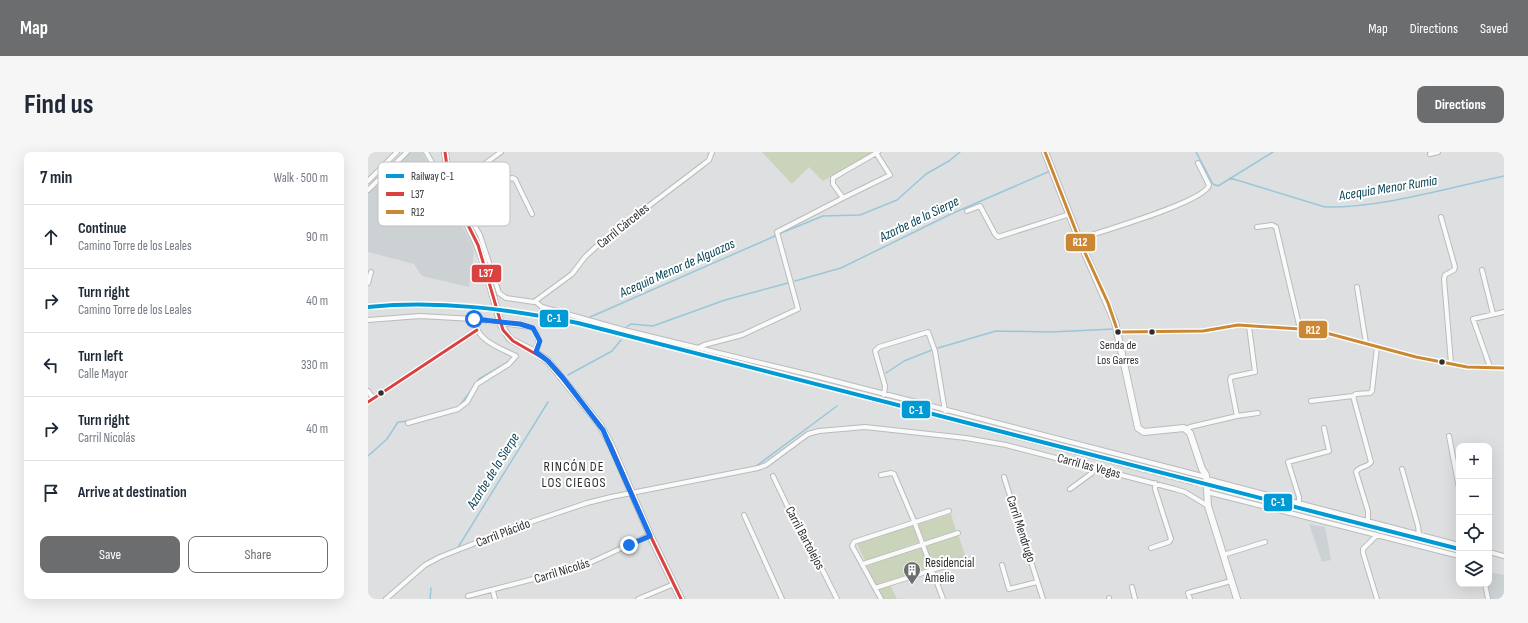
<!DOCTYPE html>
<meta charset="utf-8">
<style>
body{margin:0;font-family:"Sofia Sans Condensed",sans-serif;background:#f6f6f7;color:#1f2937}
.controls{position:absolute;right:12px;bottom:12px;display:grid;overflow:hidden;border-radius:8px;box-shadow:0 4px 16px #0002}
.controls button{width:36px;height:36px;display:grid;place-items:center;padding:0;border:0;border-bottom:1px solid #e0e1e3;background:#fff;color:#1f2937;font:20px sans-serif}
.stop{position:absolute;width:12px;height:12px;margin:-9px;border:3px solid #1a73e8;border-radius:50%;background:#fff}
.stop.end{background:#1a73e8;border-color:#fff;box-shadow:0 1px 4px #0008}
.list{margin:0;padding:0;list-style:none}
h2{display:flex;justify-content:space-between;align-items:center;height:52px;margin:0;padding:0 16px;font-size:17px}
h2 small{font-size:13px;font-weight:400;color:#747a83}
.list li{display:grid;grid-template-columns:26px 1fr auto;gap:12px;align-items:center;box-sizing:border-box;height:64px;padding:0 16px;border-top:1px solid #e0e1e3}
.list b{display:block;font-size:15px;white-space:nowrap}
.list p{margin:0;font-size:13px;white-space:nowrap;color:#747a83}
.list em{font-size:13px;font-style:normal;color:#747a83}
.actions{display:flex;gap:8px;padding:12px 16px}
.actions a{flex:1;padding:9px 0;border:1px solid #6c6d6e;border-radius:8px;text-align:center;font-size:14px;color:#6c6d6e}
.actions .main{background:#6c6d6e;color:#fff}
.icon{flex:none;width:22px;height:22px;fill:none;stroke:currentColor;stroke-width:2;stroke-linecap:round;stroke-linejoin:round}
.map{position:relative;flex:none;width:1136px;height:447px;overflow:hidden;border-radius:8px}
header{display:flex;align-items:center;gap:24px;box-sizing:border-box;height:56px;padding:0 20px;background:#6c6d6e;color:#fff}
header strong{font-size:19px}
nav{display:flex;gap:22px;margin-inline-start:auto;font-size:14px}
.intro{display:flex;align-items:center;justify-content:space-between;box-sizing:border-box;height:96px;padding:0 24px}
h1{margin:0;font-size:28px}
.button{padding:10px 18px;border-radius:8px;background:#6c6d6e;color:#fff;font-size:14px;font-weight:700}
main{display:flex;gap:24px;padding:0 24px}
aside{flex:1;background:#fff;border-radius:8px;box-shadow:0 4px 16px #0002}
.map>svg:first-child{display:block}
.built{fill:#ccd1d4}
.green{fill:#c9d4bb}
.lines{fill:none;stroke-linecap:round;stroke-linejoin:round}
.stream{stroke:#99c7da;stroke-width:1.5}
.street-casing{stroke:#babbbb;stroke-width:6}
.secondary-casing{stroke:#babbbb;stroke-width:8}
.street{stroke:#fafafa;stroke-width:4}
.secondary{stroke:#fafafa;stroke-width:6}
.rail-casing{stroke:#c4c5c5;stroke-width:3}
.rail{stroke:#fff;stroke-width:1.5;stroke-dasharray:4.5;stroke-linecap:butt}
.secondary-bridge-casing{stroke:#babbbb;stroke-width:8;stroke-linecap:butt}
.secondary-bridge{stroke:#fafafa;stroke-width:6}
.bus-1-casing{stroke:#fff;stroke-width:6}
.bus-2-casing{stroke:#fff;stroke-width:6}
.bus-1{stroke:#da4240;stroke-width:3}
.bus-2{stroke:#ca8835;stroke-width:3}
.rail-1-casing{stroke:#fff;stroke-width:7}
.rail-1{stroke:#009ad5;stroke-width:4}
.route{stroke:#1a73e8;stroke-width:5}
.bus-dot{fill:#2e2f30;stroke:#fff;stroke-width:1.5}
.labels{text-anchor:middle;dominant-baseline:central;stroke-width:4;stroke-linejoin:round;paint-order:stroke}
.bus-label{font-size:12px;fill:#2e2f30;stroke:#fff}
.street-label{font-size:13px;fill:#2e2f30;stroke:#fff}
.poi-label{font-size:13px;fill:#2e2f30;stroke:#fff;text-anchor:start}
.water-label{font-size:14px;font-style:italic;fill:#023f52;stroke:#fff}
.neighbourhood-label{font-size:14px;letter-spacing:1px;fill:#2b2c2e;stroke:#fff}
.key{fill:#fff;stroke:#c0c1c1;stroke-width:1}
.key-label{font-size:11px;fill:#2e2f30}
.line-badge{stroke:#fff;stroke-width:1.5}
.badge-label{font-size:11px;text-anchor:middle;font-weight:bold;fill:#fff}
</style>
<header>
<strong>Map</strong>
<nav><a>Map</a><a>Directions</a><a>Saved</a></nav>
</header>
<div class="intro"><h1>Find us</h1><a class="button">Directions</a></div>
<main>
<aside>
<h2>7 min<small>Walk · 500 m</small></h2>
<ul class="list">
<li><svg class="icon" aria-label="ahead" viewBox="0 0 24 24"><path d="M12 20V5M6 11l6-6 6 6"/></svg><div><b>Continue</b><p>Camino Torre de los Leales</p></div><em>90 m</em></li>
<li><svg class="icon" aria-label="right" viewBox="0 0 24 24"><path d="M7 20v-9h11M14 6l5 5-5 5"/></svg><div><b>Turn right</b><p>Camino Torre de los Leales</p></div><em>40 m</em></li>
<li><svg class="icon" aria-label="left" viewBox="0 0 24 24"><path d="M17 20v-9H6M10 6l-5 5 5 5"/></svg><div><b>Turn left</b><p>Calle Mayor</p></div><em>330 m</em></li>
<li><svg class="icon" aria-label="right" viewBox="0 0 24 24"><path d="M7 20v-9h11M14 6l5 5-5 5"/></svg><div><b>Turn right</b><p>Carril Nicolás</p></div><em>40 m</em></li>
<li><svg class="icon" aria-label="arrive" viewBox="0 0 24 24"><path d="M6 21V4h12l-3 4 3 4H6"/></svg><div><b>Arrive at destination</b></div></li>
</ul>
<div class="actions"><a class="main">Save</a><a>Share</a></div>
</aside>
<div class="map">
<svg width="1136" height="447" viewBox="0 0 1136 447">
<rect width="100%" height="100%" fill="#dedfe0"/>
<path class="built" d="M43 0H54L104 92 106 101 101 135 54 124 46 112 0 100V42Z
M941 372 957 375 963 408 954 410Z
M1121 420 1136 423V447H1122L1119 432H1121Z"/>
<path class="green" d="M394 0H506L455 29 441 15 424 32Z
M583 362 588 379 557 389 550 372Z
M544 372 551 390 497 409 489 392Z
M590 382 598 406 565 415 558 393Z
M553 395 560 416 508 433 499 414Z
M522 433 529 447H516L511 437Z"/>
<g class="lines">
<path class="stream" d="M828 0 845 32 850 34 905 0
M862 26 957 55C1012 56 1081 36 1136 24
M413 81 455 64 492 63 529 48 558 22 581 9 592 0
M427 129 473 116 583 62 682 19
M220 166 407 84
M257 176 263 172 285 174 357 148 420 131
M570 196 628 179 683 180 746 177
M518 221 536 209 564 198
M200 223 244 199 253 188
M108 231 111 227 143 208
M93 252 104 237
M0 304 19 287 30 270 41 269
M387 315 469 254
M89 397 180 250
M62 447 63 436"/>
<defs>
<path id="street" d="M58 0 75 29 81 33
M1062 2 1070 0
M0 29 29 0
M82 37 133 0
M0 38 39 0
M475 46 522 23 508 1
M93 52 144 26 147 27 164 62
M94 52 112 83 131 141 138 146 166 150 204 122 217 105 232 91 336 12 341 8 344 0
M599 59 612 54 627 82 630 85 702 62
M1073 65 1087 115 1086 118 1077 123 1076 127 1083 211
M889 75 904 73 908 75 932 177
M711 87C731 80 837 50 841 33L830 11
M1114 118 1125 162
M0 131 3 120
M989 135 998 191
M168 150 174 155 256 178 451 225 838 325
M0 168 52 164 106 167
M750 180 835 179 870 173 947 178 1048 205 1099 215 1136 216
M330 196 336 193 374 183 430 157 409 80 475 46 465 32V26L510 0
M1122 215 1105 167 1136 160
M0 239 5 246
M516 243 517 234 507 199 511 195 560 180 567 199 577 259
M943 249 985 244
M0 250 109 178
M869 264 890 261
M40 271 90 257 99 250 109 232 141 212 148 204C132 196 108 189 106 167L162 175C172 181 173 190 167 200
M819 277 822 275 869 264 862 228 863 225 887 220 881 174
M1081 284 1091 336
M1034 317 1050 374 1051 382
M513 323 523 321 526 322 546 369 575 447
M405 324 439 395 453 415 469 447
M636 325 675 447
M839 327 1091 393
M702 337 724 321 727 315
M839 340 1091 404
M931 351V345L920 310 961 299 956 276
M376 363 414 447
M1000 369V359L988 320C991 314 999 316 1003 310L985 244 988 242 1002 241 1004 239 1009 195
M1009 383 995 397V401L1009 447
M783 396 801 390 803 387 787 337V331
M1121 400 1136 404
M855 403 897 390
M495 412 590 381
M634 413 641 437 669 430
M1117 432 1120 447
M764 435 767 447
M507 436 599 407
M125 439 127 447
M100 444 215 414 282 383
M741 446V447
M18 447 57 413 72 405 148 375 219 351 243 345 390 316 398 313 440 282 451 279 497 275 598 286 638 293 807 337 817 340 840 354
M270 447 306 432
M513 447 484 394 486 390 581 359
M822 447 820 441 863 429"/>
<path id="secondary" d="M77 0 82 37 107 88 116 111
M677 0 713 92 747 170 770 276 776 280 816 276 822 281 834 317 838 323 840 354 869 447
M133 173 142 187 167 200 180 209 232 273 243 293 282 383 313 447"/>
</defs>
<use href="#street" class="street-casing"/>
<use href="#secondary" class="secondary-casing"/>
<use href="#street" class="street"/>
<use href="#secondary" class="secondary"/>
<defs>
<path id="rail" d="M0 157C127 141 253 184 374 215
M502 248 829 333"/>
</defs>
<use href="#rail" class="rail-casing"/>
<use href="#rail" class="rail"/>
<defs>
<path id="secondary-bridge" d="M116 111 133 173"/>
</defs>
<use href="#secondary-bridge" class="secondary-bridge-casing"/>
<use href="#secondary-bridge" class="secondary-bridge"/>
<defs>
<path id="bus-1" d="M77 0 82 37 110 93 135 178 145 189 180 209 232 273 243 293 282 383 313 447
M121 169 152 172 165 176 172 189 167 200
M0 250 109 178"/>
<path id="bus-2" d="M677 0 713 92 740 151 750 180
M750 180 835 179 870 173 947 178 1048 205 1099 215 1136 216"/>
</defs>
<use href="#bus-1" class="bus-1-casing"/>
<use href="#bus-2" class="bus-2-casing"/>
<use href="#bus-1" class="bus-1"/>
<use href="#bus-2" class="bus-2"/>
<defs>
<path id="rail-1" d="M0 155C72 148 140 157 210 171L1091 397"/>
</defs>
<use href="#rail-1" class="rail-1-casing"/>
<use href="#rail-1" class="rail-1"/>
</g>
<g class="lines">
<path class="route" d="M106 167 152 172 165 176 172 189 168 200 180 209 195 226 235 278 282 384 261 393"/>
</g>
<defs>
<symbol id="building-pin" viewBox="-11 -11 22 30"><path d="M0 17L-7.5 6A9.5 9.5 0 1 1 7.5 6Z" fill="#6c6d6e" stroke="#fff"/><path d="M-4-6H4V6H1V3H-1V6H-4ZM-2.5-4.3h1.7v1.8h-1.7ZM.8-4.3h1.7v1.8H.8ZM-2.5-1h1.7V.8h-1.7ZM.8-1h1.7V.8H.8Z" fill="#fff"/></symbol>
</defs>
<g fill-rule="evenodd">
<use href="#building-pin" x="534" y="408" width="20" height="27"/>
</g>
<g class="bus-dot">
<circle cx="750" cy="180" r="3.5"/>
<circle cx="784" cy="180" r="3.5"/>
<circle cx="1074" cy="210" r="3.5"/>
<circle cx="13" cy="241" r="3.5"/>
</g>
<g class="labels">
<g class="bus-label">
<text x="750" y="193">Senda de<tspan x="750" dy="15">Los Garres</tspan></text>
</g>
<g class="street-label">
<text transform="translate(255 74) rotate(-39)">Carril Cárceles</text>
<text transform="translate(721 314) rotate(15)">Carril las Vegas</text>
<text transform="translate(653 377) rotate(72)">Carril Mendrugo</text>
<text transform="translate(135 381) rotate(-21)">Carril Plácido</text>
<text transform="translate(437 386) rotate(62)">Carril Bartolejos</text>
<text transform="translate(194 419) rotate(-17)">Carril Nicolás</text>
</g>
<g class="poi-label">
<text x="557" y="411">Residencial<tspan x="557" dy="15">Amelie</tspan></text>
</g>
<g class="water-label">
<text transform="translate(1020 36) rotate(-9)">Acequia Menor Rumia</text>
<text transform="translate(551 67) rotate(-26)">Azarbe de la Sierpe</text>
<text transform="translate(309 116) rotate(-24)">Acequia Menor de Alguazas</text>
<text transform="translate(125 319) rotate(-58)">Azarbe de la Sierpe</text>
</g>
<g class="neighbourhood-label">
<text x="206" y="314">RINCÓN DE<tspan x="206" dy="16">LOS CIEGOS</tspan></text>
</g>
</g>
<rect x="10" y="10" width="132" height="64" rx="6" class="key"/>
<rect x="18" y="22" width="18" height="4" fill="#009ad5"/>
<rect x="18" y="40" width="18" height="4" fill="#da4240"/>
<rect x="18" y="58" width="18" height="4" fill="#ca8835"/>
<g class="key-label">
<text x="43" y="28">Railway C-1</text>
<text x="43" y="46">L37</text>
<text x="43" y="64">R12</text>
</g>
<g class="line-badge">
<rect x="697" y="81" width="31" height="19" rx="4" fill="#ca8835"/>
<rect x="103" y="112" width="31" height="19" rx="4" fill="#da4240"/>
<rect x="171" y="157" width="30" height="19" rx="4" fill="#009ad5"/>
<rect x="930" y="168" width="30" height="19" rx="4" fill="#ca8835"/>
<rect x="533" y="248" width="30" height="19" rx="4" fill="#009ad5"/>
<rect x="895" y="341" width="30" height="19" rx="4" fill="#009ad5"/>
</g>
<g class="badge-label">
<text x="712" y="94">R12</text>
<text x="118" y="125">L37</text>
<text x="186" y="170">C-1</text>
<text x="945" y="182">R12</text>
<text x="548" y="262">C-1</text>
<text x="910" y="354">C-1</text>
</g>
</svg>
<div class="controls">
<button>+</button>
<button>−</button>
<button><svg class="icon" aria-label="locate" viewBox="0 0 24 24"><circle cx="12" cy="12" r="6"/><path d="M12 2v4M12 18v4M2 12h4M18 12h4"/></svg></button>
<button><svg class="icon" aria-label="layers" viewBox="0 0 24 24"><path d="M12 4l9 5-9 5-9-5zM3 14l9 5 9-5"/></svg></button>
</div>
<div class="stop" style="left:106px;top:167px"></div>
<div class="stop end" style="left:261px;top:393px"></div>
</div>
</main>
